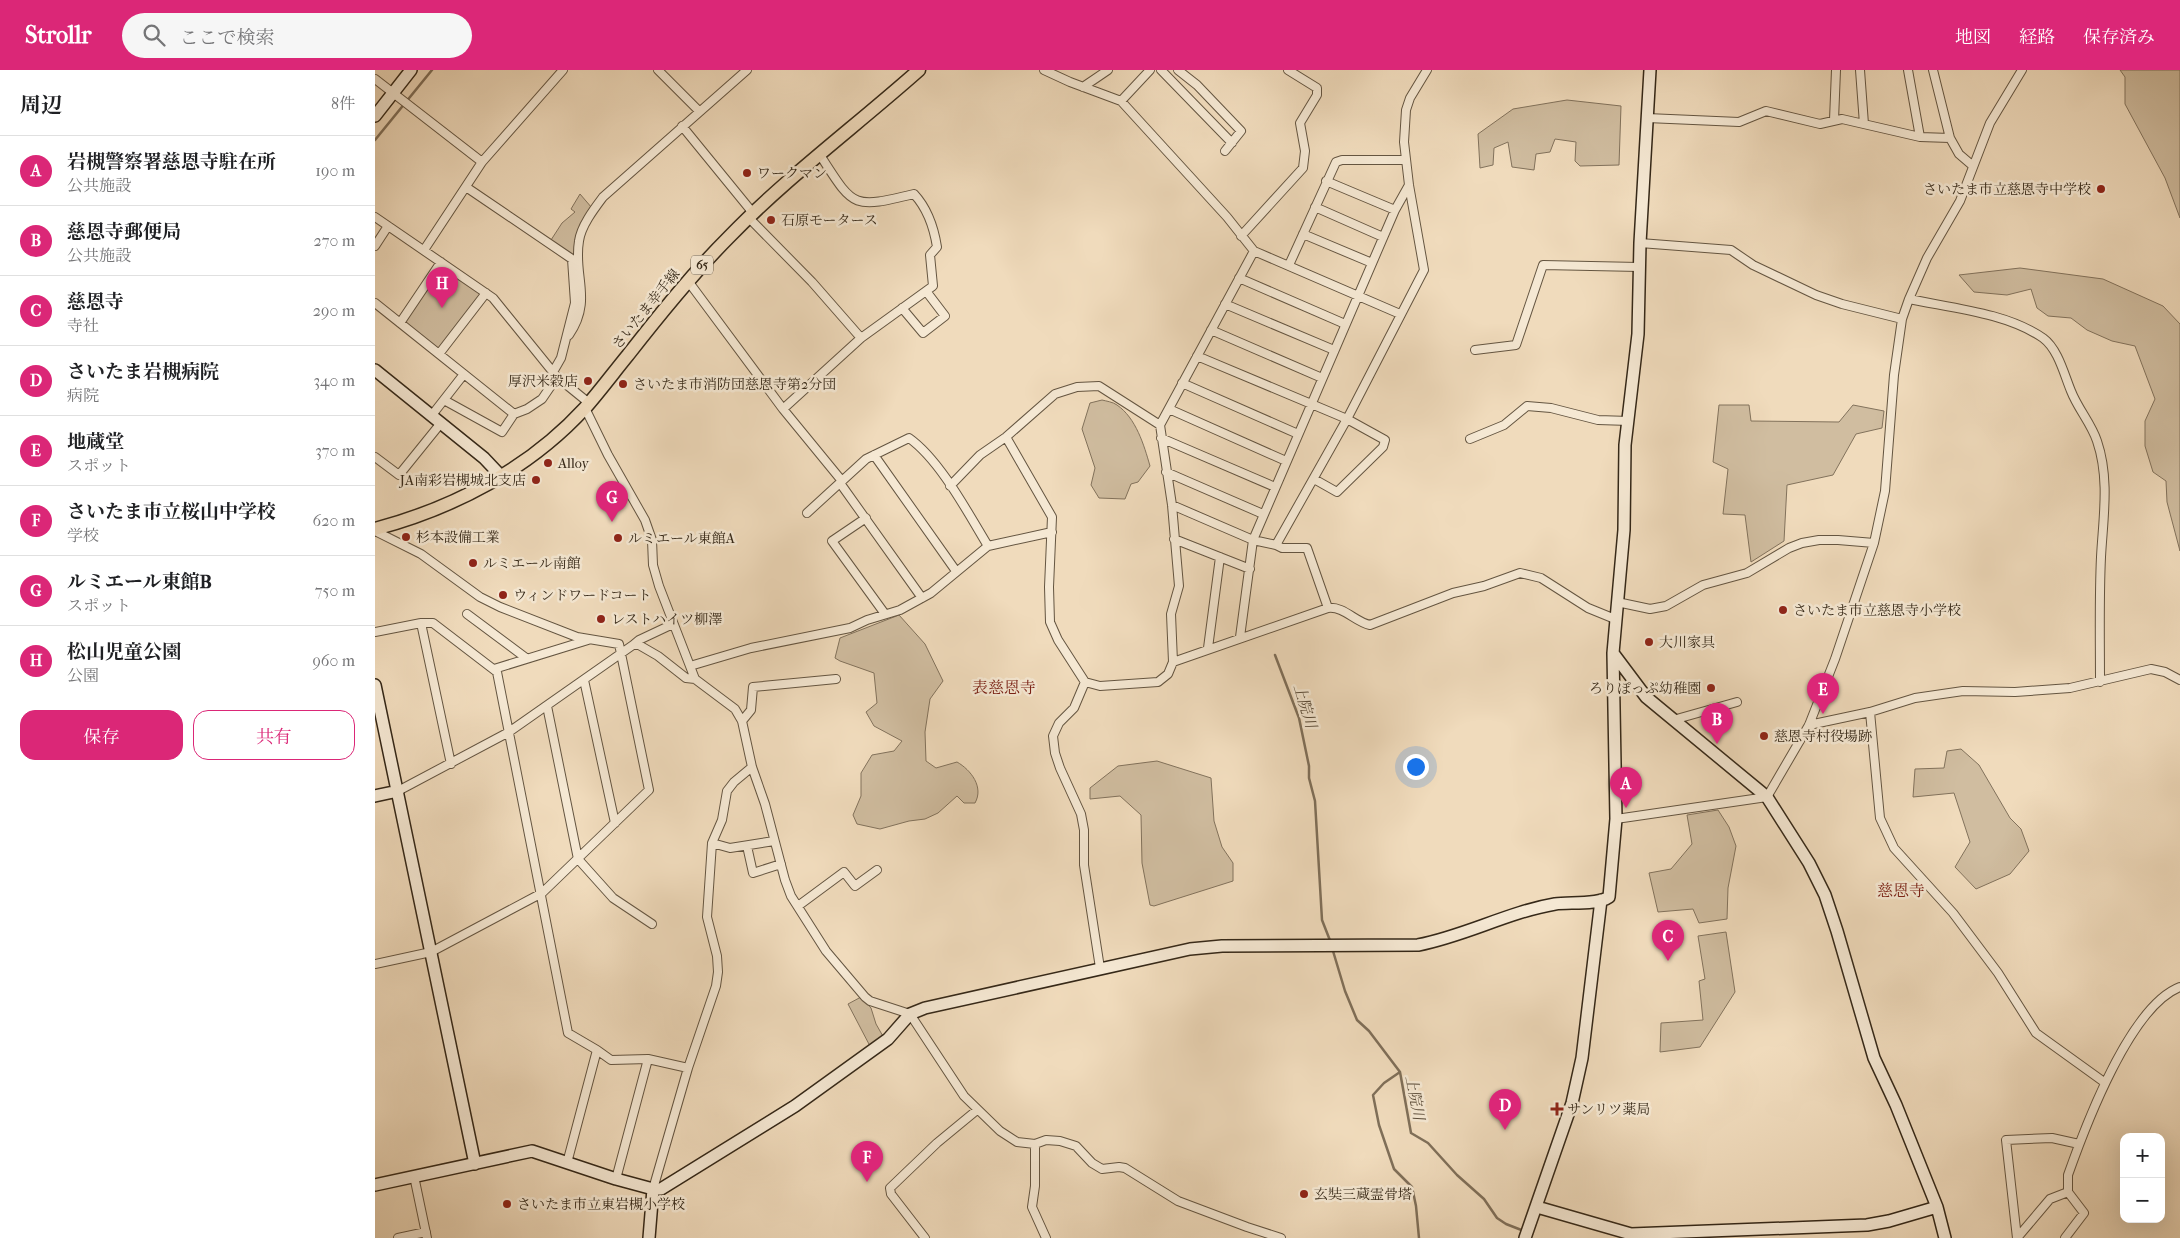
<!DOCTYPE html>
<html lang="ja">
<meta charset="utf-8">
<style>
body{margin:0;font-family:"IM FELL French Canon","Noto Serif JP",serif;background:#f6f6f6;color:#202124}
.controls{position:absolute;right:15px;bottom:15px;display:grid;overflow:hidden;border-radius:10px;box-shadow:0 5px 20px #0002}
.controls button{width:45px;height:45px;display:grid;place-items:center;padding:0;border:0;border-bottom:1px solid #e0e0e0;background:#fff;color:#202124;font:25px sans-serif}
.you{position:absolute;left:1040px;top:696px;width:18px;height:18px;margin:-12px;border:4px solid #fff;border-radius:50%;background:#1a73e8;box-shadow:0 0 0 8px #1a73e833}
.badge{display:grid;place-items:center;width:32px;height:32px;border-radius:50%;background:#db2777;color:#fff;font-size:16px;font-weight:700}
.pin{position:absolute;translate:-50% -41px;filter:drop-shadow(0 1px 2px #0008)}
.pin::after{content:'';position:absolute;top:26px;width:18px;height:15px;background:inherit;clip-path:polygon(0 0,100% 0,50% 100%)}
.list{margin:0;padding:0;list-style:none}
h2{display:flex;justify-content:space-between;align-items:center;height:65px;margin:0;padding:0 20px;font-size:21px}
h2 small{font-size:16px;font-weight:400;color:#757577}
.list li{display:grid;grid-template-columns:32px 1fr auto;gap:15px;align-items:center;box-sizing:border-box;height:70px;padding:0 20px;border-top:1px solid #e0e0e0}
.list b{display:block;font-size:19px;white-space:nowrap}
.list p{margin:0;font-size:16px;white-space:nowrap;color:#757577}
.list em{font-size:16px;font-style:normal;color:#757577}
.actions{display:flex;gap:10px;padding:15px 20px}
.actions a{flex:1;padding:11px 0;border:1px solid #db2777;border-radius:15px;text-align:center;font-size:18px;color:#db2777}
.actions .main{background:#db2777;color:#fff}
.icon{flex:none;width:28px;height:28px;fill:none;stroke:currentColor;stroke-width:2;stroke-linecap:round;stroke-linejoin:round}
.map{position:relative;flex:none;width:1805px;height:1168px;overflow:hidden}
header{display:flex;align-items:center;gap:30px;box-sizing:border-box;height:70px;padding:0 25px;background:#db2777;color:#fff}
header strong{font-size:24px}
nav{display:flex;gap:28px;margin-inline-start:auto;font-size:18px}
.search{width:350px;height:45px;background:#f6f6f6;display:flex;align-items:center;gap:12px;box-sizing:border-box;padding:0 18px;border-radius:28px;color:#757577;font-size:19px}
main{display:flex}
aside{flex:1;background:#fff}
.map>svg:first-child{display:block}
.green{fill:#d0bda0;stroke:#82725c}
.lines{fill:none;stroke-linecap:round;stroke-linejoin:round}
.stream{stroke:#7f6f59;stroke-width:2.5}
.street-casing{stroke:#645541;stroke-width:10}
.secondary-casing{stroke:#352818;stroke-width:14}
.primary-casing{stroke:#352818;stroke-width:15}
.street{stroke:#f5e8d3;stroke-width:8}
.secondary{stroke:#f5e8d3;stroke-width:11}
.primary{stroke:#f0dbbc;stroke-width:12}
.poi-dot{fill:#8f2418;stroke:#f5e8d3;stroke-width:2}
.labels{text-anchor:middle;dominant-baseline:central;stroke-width:5;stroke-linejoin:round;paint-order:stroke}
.shield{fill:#f5e8d3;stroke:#6f6250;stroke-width:1}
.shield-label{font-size:12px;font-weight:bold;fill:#352818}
.poi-label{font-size:14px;fill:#352818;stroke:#f5e8d3;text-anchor:start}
.street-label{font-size:14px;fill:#352818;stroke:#f5e8d3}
.water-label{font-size:15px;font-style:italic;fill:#5a4b38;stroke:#f5e8d3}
.quarter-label{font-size:16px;fill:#7a1f14;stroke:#f5e8d3}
</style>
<header>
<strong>Strollr</strong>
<div class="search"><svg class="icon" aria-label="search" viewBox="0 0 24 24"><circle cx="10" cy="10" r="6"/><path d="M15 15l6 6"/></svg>ここで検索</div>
<nav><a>地図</a><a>経路</a><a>保存済み</a></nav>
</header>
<main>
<aside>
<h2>周辺<small>8件</small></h2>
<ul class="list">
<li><span class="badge">A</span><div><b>岩槻警察署慈恩寺駐在所</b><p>公共施設</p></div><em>190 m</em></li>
<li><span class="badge">B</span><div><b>慈恩寺郵便局</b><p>公共施設</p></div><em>270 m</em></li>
<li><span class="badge">C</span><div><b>慈恩寺</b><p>寺社</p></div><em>290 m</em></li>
<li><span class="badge">D</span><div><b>さいたま岩槻病院</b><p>病院</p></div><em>340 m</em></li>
<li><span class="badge">E</span><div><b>地蔵堂</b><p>スポット</p></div><em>370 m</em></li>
<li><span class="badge">F</span><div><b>さいたま市立桜山中学校</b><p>学校</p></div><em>620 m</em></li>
<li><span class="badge">G</span><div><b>ルミエール東館B</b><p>スポット</p></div><em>750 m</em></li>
<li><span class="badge">H</span><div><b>松山児童公園</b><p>公園</p></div><em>960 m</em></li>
</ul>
<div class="actions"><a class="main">保存</a><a>共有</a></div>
</aside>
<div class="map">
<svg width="1805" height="1168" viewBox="0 0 1805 1168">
<rect width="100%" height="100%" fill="#f0dbbc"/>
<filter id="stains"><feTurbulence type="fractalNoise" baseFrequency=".004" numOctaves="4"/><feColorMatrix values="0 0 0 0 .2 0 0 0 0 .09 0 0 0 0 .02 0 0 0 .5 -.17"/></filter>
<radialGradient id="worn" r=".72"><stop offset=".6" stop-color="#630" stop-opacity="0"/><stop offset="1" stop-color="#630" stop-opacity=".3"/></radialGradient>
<path class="green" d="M1745 0H1805V148L1790 108 1750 34V7Z
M1192 30 1246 36 1244 95 1205 96 1200 91 1201 72 1180 69 1175 82 1161 84 1159 100 1137 97 1133 72 1119 78 1118 95 1105 98 1103 64 1138 39Z
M205 124 217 138 200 170V188L176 170 187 153 200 142 196 139Z
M67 198 103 221 105 226 66 277 62 278 31 254 30 250 64 200Z
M1645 198 1728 209 1788 236 1805 254V481L1792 432 1791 411 1778 402 1770 376V351L1780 329 1760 276 1737 271 1712 260 1696 248 1673 246 1662 238 1656 219 1632 225 1599 222 1584 205Z
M727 330C731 331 738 332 742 335 761 348 769 375 775 396L763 412 756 414 750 429 724 428 716 415 720 398 707 359 715 333Z
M1344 335H1374L1376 351 1464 352 1478 335 1509 341 1507 358 1481 364 1458 405 1412 415 1409 471 1376 492 1370 445 1348 444 1353 399 1338 392Z
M524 545 550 574 568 611 555 629 550 662 551 691 561 698 582 692C596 700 609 717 600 733H589L582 726 563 743 550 749 534 751 505 759 482 754 478 745 486 726V703L497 685 519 681 527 671 499 656 491 642 502 633 499 603 465 591 460 588 465 568Z
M1586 679 1604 695 1635 748 1646 759 1654 781 1635 804 1601 819 1580 797 1595 772 1579 723 1538 727 1540 699 1569 698 1572 681Z
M782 691 836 708 839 751 847 777 858 793V811L779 836 775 835 767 793 766 745 745 726 715 729V718L743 696Z
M1343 740 1354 757 1361 776 1353 818 1352 849 1324 853 1318 839 1283 842 1274 803 1296 799 1317 774 1312 745Z
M1351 862 1360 922 1325 977 1285 982 1286 953 1328 950 1324 911 1330 909 1323 866Z
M486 927 496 938 501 954 509 968 496 978 473 934Z"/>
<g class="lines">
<path class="stream" d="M0 70 57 0
M900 585 924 648 934 696V708L940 731 947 850 956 873
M958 881 970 921 982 950 994 961 1025 1002 1036 1063 1053 1073 1082 1105 1109 1129 1122 1148 1131 1154 1149 1161
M1025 1002 1009 1013 998 1025 1004 1055 1019 1099 1037 1117 1041 1136 1044 1168"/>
<defs>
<path id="street" d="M283 0 324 41
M669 0 695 12 746 31 852 147 879 181 1025 244
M786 0 857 73
M803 0 822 15 866 61 850 81
M1485 0 1489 54
M1533 0 1545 67
M1558 0 1575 68 1584 84 1598 96
M0 9 107 92
M708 17 733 0
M746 31 775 0
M1272 48 1364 52 1391 41 1445 54 1467 49 1545 67 1575 68
M1459 50 1461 0
M307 56 378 143
M951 111 1020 140
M91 117 197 189 200 233 186 288 178 302
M940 137 1008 167
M0 147 118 228 182 307 214 333
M373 147 437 212 486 268
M928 164 997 193
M866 166 928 98 930 81 925 53 942 25V18L913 0
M1265 173 1356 180 1378 195 1441 225 1467 234 1527 249
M0 176 13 156
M49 180 107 92 188 0
M914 195 961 92 967 90H1031
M864 208 970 254
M313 211 408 339 467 411
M1534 229C1577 238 1632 243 1668 268 1683 279 1689 304 1696 321 1703 339 1716 353 1722 371 1735 409 1728 449 1726 487 1724 529 1725 571 1725 612
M0 233 139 344
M850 234 959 280
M527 238 548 263 570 246 551 221
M25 253 66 192
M836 260 947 308
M194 265C218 230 198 206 204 171 206 156 219 139 228 127L372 0
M1100 280 1141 275 1168 195 1264 197
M64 284 111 223
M822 286 972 349 1010 370 1008 377 962 422 939 409
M807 313 923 364
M69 330 127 362 139 344 152 339 167 329 182 307
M210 338 233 385 270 450 277 470 278 495 284 516 320 609
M408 339 486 268 558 216 555 185 562 177C559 158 552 138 539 124 477 139 479 138 445 85
M794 339 911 391
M57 345 89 304
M631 367 677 447 674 517 675 552 683 570 710 612 725 616 783 612 793 604 798 592 796 544 804 516 797 435 785 355 879 181
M786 368 900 417
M1095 369 1129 355 1152 336 1176 338 1223 350 1254 351
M499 385 581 501
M0 387 24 405 66 353
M791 402 888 444
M465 413 547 528
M575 416 605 385 631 367 680 324 702 317 724 316 785 355
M797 435 878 470 901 475 972 349 1049 200 1034 115 1029 72 1031 40 1035 28 1052 0
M432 443 491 389 534 368C565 390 593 443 613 476
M491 448 457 471 510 544
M0 461 46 484 105 527 125 537 202 567 244 574 274 720 167 823 56 882 0 894
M799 469 875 499
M901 475 907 478H932L953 538
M1242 532 1275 539 1291 536 1328 515 1372 503 1414 478 1427 473 1444 470H1463L1499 473
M92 544 151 588
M46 553 76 694
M0 562 46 553H58L122 602 193 963 222 980 192 1093
M865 567 878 470 1020 140 1034 115
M258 575 264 570 298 554
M833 578 845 487
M798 592 953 538C969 536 980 552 995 555L1078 523 1109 516 1145 503 1166 508 1213 538 1240 549
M315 596 376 578 475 558 492 550 525 540 556 523 613 476 677 462
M119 599 213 570
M209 610 240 753
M710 612 699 638 684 653 678 666 680 683 685 698 706 744 709 760V795L725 898
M172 636 203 789 238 828 277 854
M1495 642 1505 748 1519 778 1578 843 1623 903 1661 963 1729 1012
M1298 650 1362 632
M367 651 376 640 378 617 461 609
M1434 655 1495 642 1540 628 1588 621 1640 622 1695 618 1776 599 1790 602 1805 610
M23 721 134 662 258 575H264L283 586 311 608 320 609 360 639 367 651 377 697 390 734 410 810 416 826 451 881 490 927 495 931 535 944 589 1026 625 1061 642 1072 660 1074 671 1070 685 1071 701 1076 717 1093 727 1099 744 1097 750 1098 803 1131 872 1157 906 1168
M1241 749 1392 727 1434 655 1460 589 1499 473 1510 421 1519 305 1527 249 1534 229 1552 188 1585 131 1615 53 1647 0
M337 773 355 778 399 771
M372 776 378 803 406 794
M423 836 469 802 480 816 502 800
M222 980 236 990 273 989 313 998
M660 1074V1116L657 1137 671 1168
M39 1106 52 1168
M241 1109 273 989
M278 1119 313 998 341 916 343 902 342 886 332 847 337 773 347 750 352 721 359 712 377 697
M23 1168 51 1162
M550 1168 516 1124 515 1118 562 1073 602 1040
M1642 1168 1631 1070 1677 1068 1704 1074
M1642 1168 1675 1129 1693 1122
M1690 1168 1709 1143 1693 1122V1105C1710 1057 1755 936 1805 917"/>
<path id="secondary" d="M0 46 36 0
M0 300 109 388 126 406
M1238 583 1271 627 1392 727 1434 793 1450 825 1462 861 1499 988 1521 1035 1562 1137 1570 1168
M0 615 100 1094
M0 726 23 721
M0 1115 157 1081 241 1109 278 1119H286L420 1036 513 969 535 944 550 938 815 879 847 876 1043 875C1090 866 1133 842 1180 834 1194 832 1223 835 1234 827L1241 749 1238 583 1249 460 1250 375 1263 264 1265 173 1275 0
M1162 1137 1256 1164 1492 1155 1514 1151 1562 1137
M274 1168 278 1119
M1150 1168 1197 1033 1207 988 1226 830"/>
<path id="primary" d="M0 459C79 438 154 399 210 338 225 321 239 302 253 285 285 244 317 204 354 167 412 107 481 56 544 0"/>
</defs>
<use href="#street" class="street-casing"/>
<use href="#secondary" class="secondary-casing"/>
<use href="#primary" class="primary-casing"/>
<use href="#street" class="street"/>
<use href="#secondary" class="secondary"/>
<use href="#primary" class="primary"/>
</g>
<g class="poi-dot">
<circle cx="372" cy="103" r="5"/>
<circle cx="1726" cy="119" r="5"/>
<circle cx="396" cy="150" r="5"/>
<circle cx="213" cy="311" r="5"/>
<circle cx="248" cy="314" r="5"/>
<circle cx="173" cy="393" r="5"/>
<circle cx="161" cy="410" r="5"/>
<circle cx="31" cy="467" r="5"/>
<circle cx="243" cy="468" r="5"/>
<circle cx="98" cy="493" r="5"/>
<circle cx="128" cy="525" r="5"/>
<circle cx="1408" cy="540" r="5"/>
<circle cx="226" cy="549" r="5"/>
<circle cx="1274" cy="572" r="5"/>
<circle cx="1336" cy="618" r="5"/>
<circle cx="1389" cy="666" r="5"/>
<path d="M1179.5 1031.5h5v5h5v5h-5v5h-5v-5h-5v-5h5z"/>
<circle cx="929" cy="1124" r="5"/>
<circle cx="132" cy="1134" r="5"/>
</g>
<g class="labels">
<rect class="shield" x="316" y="185.5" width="22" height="19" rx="4"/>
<g class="shield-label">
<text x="327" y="195">65</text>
</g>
<g class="poi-label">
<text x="382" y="103">ワークマン</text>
<text x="1716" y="119" text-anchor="end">さいたま市立慈恩寺中学校</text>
<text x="406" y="150">石原モータース</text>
<text x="203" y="311" text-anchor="end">厚沢米穀店</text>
<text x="258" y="314">さいたま市消防団慈恩寺第2分団</text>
<text x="183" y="393">Alloy</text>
<text x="151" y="410" text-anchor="end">JA南彩岩槻城北支店</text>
<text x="41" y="467">杉本設備工業</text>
<text x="253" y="468">ルミエール東館A</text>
<text x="108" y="493">ルミエール南館</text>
<text x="138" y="525">ウィンドワードコート</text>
<text x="1418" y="540">さいたま市立慈恩寺小学校</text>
<text x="236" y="549">レストハイツ柳澤</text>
<text x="1284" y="572">大川家具</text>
<text x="1326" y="618" text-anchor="end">ろりぽっぷ幼稚園</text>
<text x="1399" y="666">慈恩寺村役場跡</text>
<text x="1192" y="1039">サンリツ薬局</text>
<text x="939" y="1124">玄奘三蔵霊骨塔</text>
<text x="142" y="1134">さいたま市立東岩槻小学校</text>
</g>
<g class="street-label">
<text transform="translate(271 239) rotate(-51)">さいたま幸手線</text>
</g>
<g class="water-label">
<text transform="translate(930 636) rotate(73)">上院川</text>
<text transform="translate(1040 1028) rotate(79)">上院川</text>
</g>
<g class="quarter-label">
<text x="629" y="617">表慈恩寺</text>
<text x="1526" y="820">慈恩寺</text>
</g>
</g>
<rect width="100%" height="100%" filter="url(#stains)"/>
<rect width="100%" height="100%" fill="url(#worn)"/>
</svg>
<div class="controls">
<button>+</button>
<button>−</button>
</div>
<div class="you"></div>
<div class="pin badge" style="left:1251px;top:738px">A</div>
<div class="pin badge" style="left:1342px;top:674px">B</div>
<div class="pin badge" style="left:1293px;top:891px">C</div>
<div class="pin badge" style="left:1130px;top:1060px">D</div>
<div class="pin badge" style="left:1448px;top:644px">E</div>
<div class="pin badge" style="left:492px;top:1112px">F</div>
<div class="pin badge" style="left:237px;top:452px">G</div>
<div class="pin badge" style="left:67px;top:238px">H</div>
</div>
</main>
